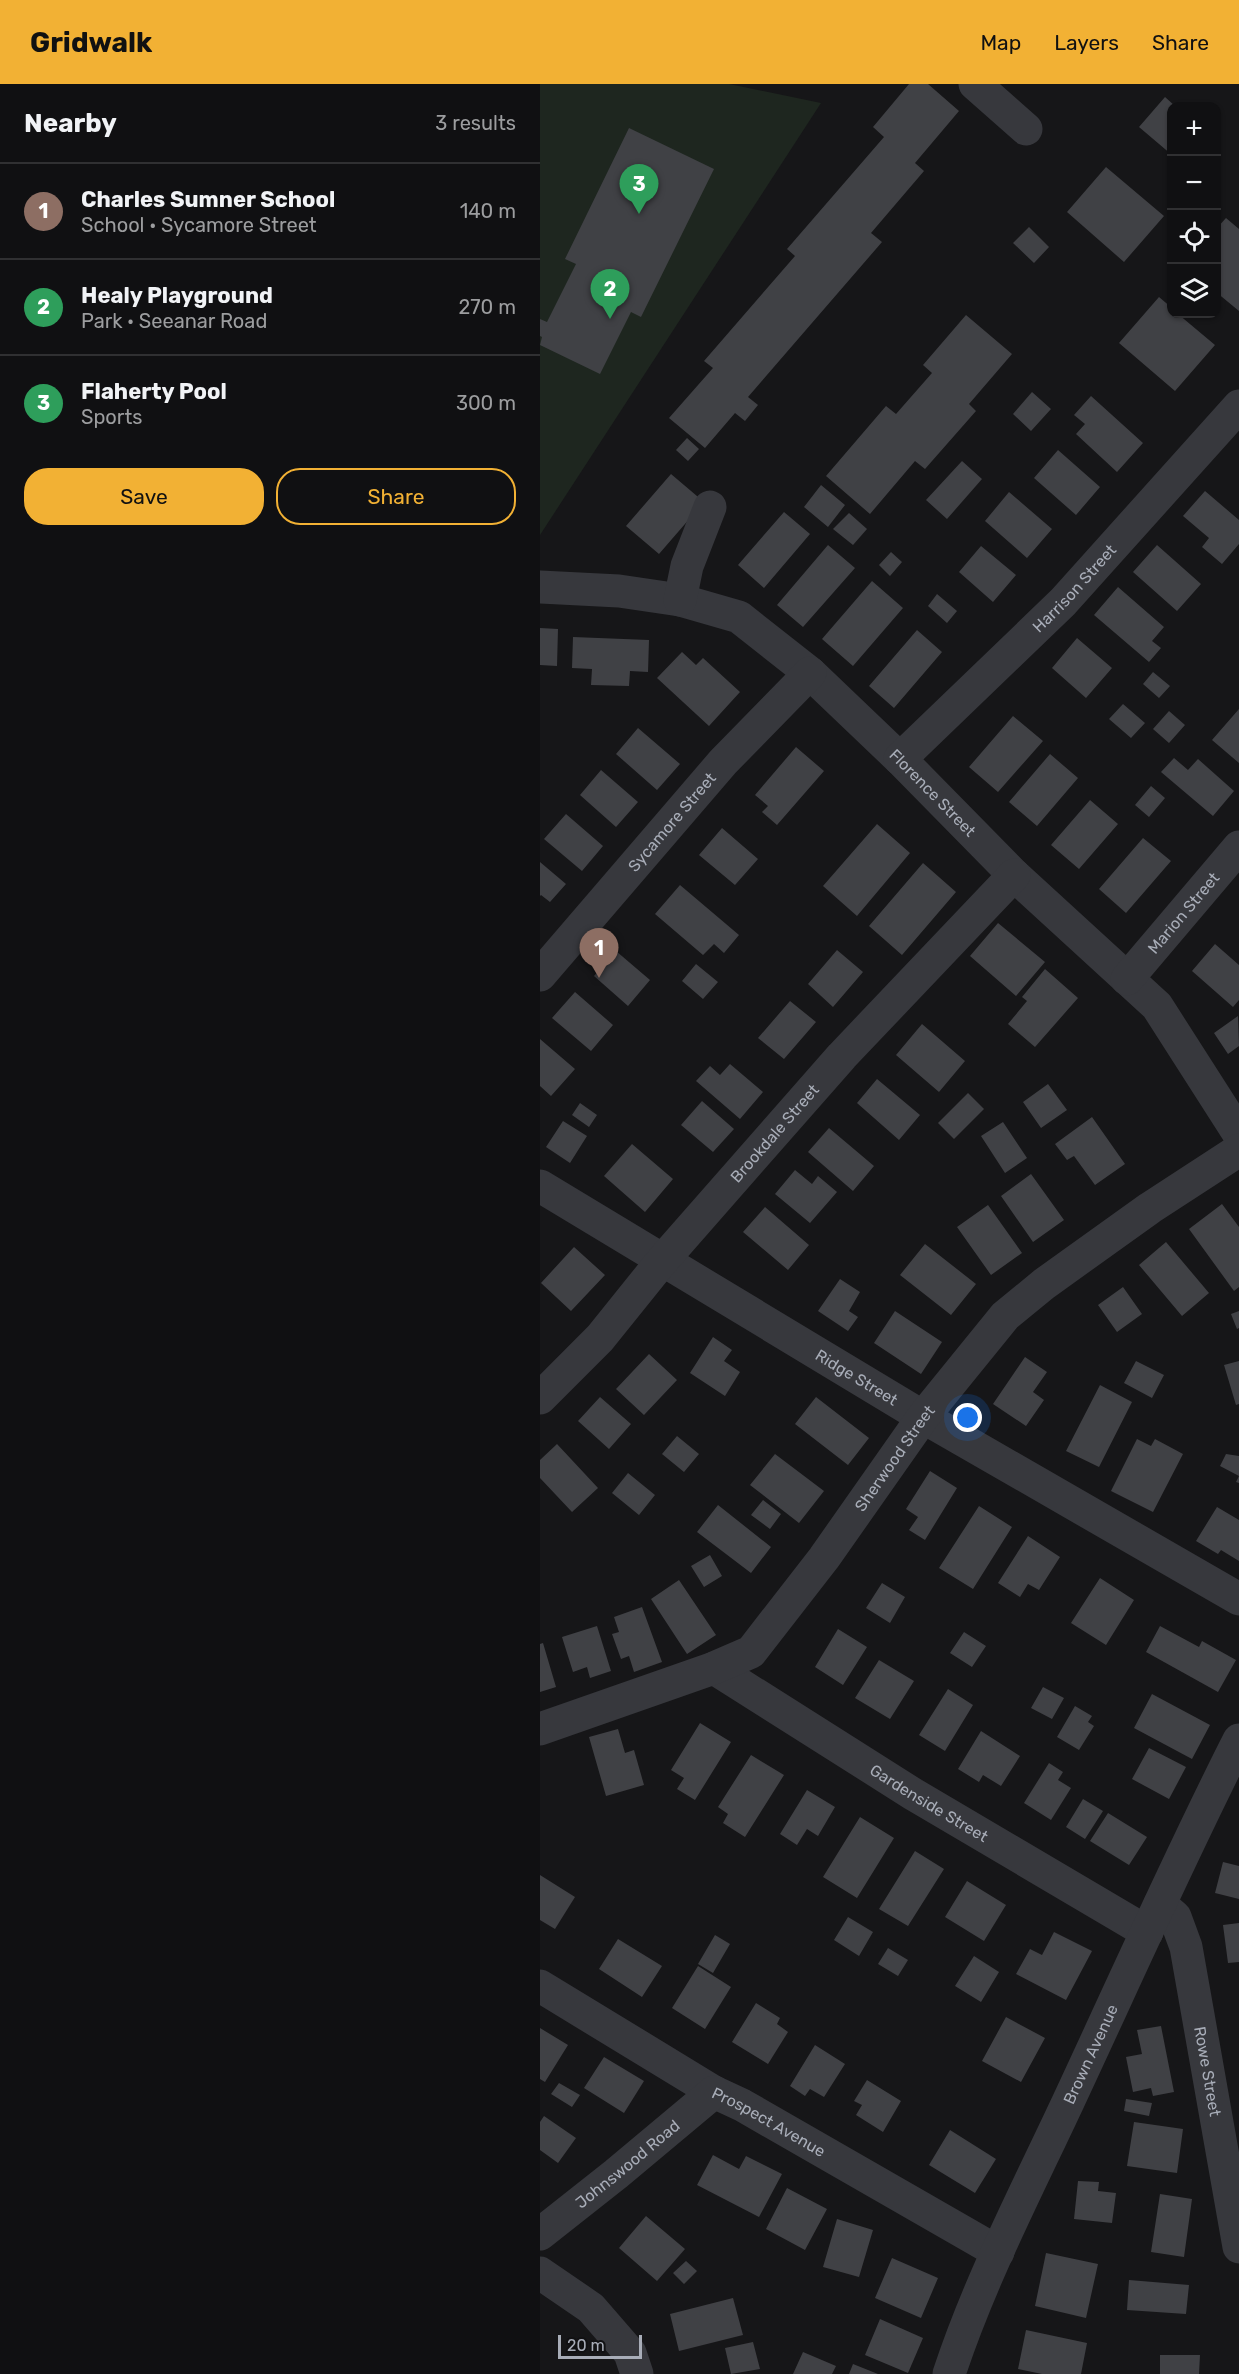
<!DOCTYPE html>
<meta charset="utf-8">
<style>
body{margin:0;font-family:Rubik,sans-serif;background:#19191b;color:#f1f3f6}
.controls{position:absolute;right:18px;top:18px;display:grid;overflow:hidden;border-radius:12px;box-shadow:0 2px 4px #0004}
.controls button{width:54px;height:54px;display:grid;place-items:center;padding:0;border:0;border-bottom:2px solid #303032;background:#101012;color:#f1f3f6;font:30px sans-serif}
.scale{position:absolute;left:18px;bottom:15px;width:84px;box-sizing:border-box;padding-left:6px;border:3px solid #a8adb8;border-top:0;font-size:16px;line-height:21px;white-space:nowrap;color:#a8adb8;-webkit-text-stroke:4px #111113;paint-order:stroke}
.you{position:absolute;left:428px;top:1334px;width:21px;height:21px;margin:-15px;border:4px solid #fff;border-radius:50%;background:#1a73e8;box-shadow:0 0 0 9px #1a73e833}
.badge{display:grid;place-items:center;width:39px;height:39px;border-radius:50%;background:#f2b134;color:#fff;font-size:20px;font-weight:700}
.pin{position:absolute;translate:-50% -50px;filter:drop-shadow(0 2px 3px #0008)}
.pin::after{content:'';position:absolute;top:32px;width:21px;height:18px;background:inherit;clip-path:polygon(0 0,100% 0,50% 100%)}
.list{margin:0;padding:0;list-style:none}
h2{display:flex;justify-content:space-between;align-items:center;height:78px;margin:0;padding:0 24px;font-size:26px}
h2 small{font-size:20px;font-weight:400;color:#9c9d9f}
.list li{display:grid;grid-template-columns:39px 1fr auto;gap:18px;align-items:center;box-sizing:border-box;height:96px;padding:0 24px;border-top:2px solid #303032}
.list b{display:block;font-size:22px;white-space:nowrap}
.list p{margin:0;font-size:20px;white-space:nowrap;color:#9c9d9f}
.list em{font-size:20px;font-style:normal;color:#9c9d9f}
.actions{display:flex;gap:12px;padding:18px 24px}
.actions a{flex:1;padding:14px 0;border:2px solid #f2b134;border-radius:24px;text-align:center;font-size:21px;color:#f2b134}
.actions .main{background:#f2b134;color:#111}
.icon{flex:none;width:33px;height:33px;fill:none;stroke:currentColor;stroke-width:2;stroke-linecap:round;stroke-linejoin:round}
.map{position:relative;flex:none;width:699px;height:2290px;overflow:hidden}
header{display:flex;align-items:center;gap:36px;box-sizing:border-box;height:84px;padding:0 30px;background:#f2b134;color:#111}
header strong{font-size:28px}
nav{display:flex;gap:33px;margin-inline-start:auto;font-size:21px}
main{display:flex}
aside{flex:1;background:#101012}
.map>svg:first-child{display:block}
.green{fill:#1e261f}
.building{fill:#404145}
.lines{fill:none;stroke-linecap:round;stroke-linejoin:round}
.minor{stroke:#37383d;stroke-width:33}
.labels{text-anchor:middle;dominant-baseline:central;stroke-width:5;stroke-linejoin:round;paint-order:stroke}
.street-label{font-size:16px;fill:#a8adb8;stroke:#111113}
</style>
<header>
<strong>Gridwalk</strong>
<nav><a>Map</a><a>Layers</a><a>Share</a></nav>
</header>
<main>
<aside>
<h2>Nearby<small>3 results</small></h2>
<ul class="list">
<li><span class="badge" style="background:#8d6e63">1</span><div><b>Charles Sumner School</b><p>School · Sycamore Street</p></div><em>140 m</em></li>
<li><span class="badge" style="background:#2e9e5b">2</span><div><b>Healy Playground</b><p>Park · Seeanar Road</p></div><em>270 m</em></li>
<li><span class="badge" style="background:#2e9e5b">3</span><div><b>Flaherty Pool</b><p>Sports</p></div><em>300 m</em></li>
</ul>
<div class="actions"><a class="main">Save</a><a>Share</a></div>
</aside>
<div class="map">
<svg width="699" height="2290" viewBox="0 0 699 2290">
<rect width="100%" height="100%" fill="#161618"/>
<path class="green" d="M0 0H189L281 19 0 451Z"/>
<path class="building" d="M369 0H388L419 27 375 79 384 87 331 149 342 158 208 313 218 321 205 337 195 329 165 364 129 334 173 284 164 277 255 172 247 165 344 53 333 43Z
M625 13 635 22H632V71L599 43Z
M89 44 174 85 101 233 91 228 60 290 0 261 2 253 0 252V235L7 238 36 180 25 175Z
M566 83 624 132 584 178 527 128Z
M686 134 699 145V227L676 208V145Z
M489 143 509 163 494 179 473 159Z
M619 213 632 224V230H638L675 261 635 307 579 259Z
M426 231 472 270 429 320 436 327 385 385 375 377 330 430 286 392 346 322 356 330 392 289 383 281Z
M492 308 511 325 491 347 473 330Z
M551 312 603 359 577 388 536 350 545 340 534 331Z
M147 354 159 365 148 377 136 366Z
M518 366 560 403 536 431 494 394Z
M422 377 442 395 407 435 386 416Z
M131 390 164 418 119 470 86 442Z
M281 401 305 421 288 443 264 423Z
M665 407 699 436V460L682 480 662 463 669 454 643 432Z
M469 408 512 445 487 474 445 437Z
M244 428 270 450 224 504 198 481Z
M309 429 327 445 313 461 293 445Z
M288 461 315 484 263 543 237 521Z
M617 461 661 500 637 527 593 488Z
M441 462 476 491 453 518 419 488Z
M351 468 362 478 350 492 339 481Z
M332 497 363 524 313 582 282 555Z
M578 503 624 543 612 557 621 564 609 578 554 531Z
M397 510 417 527 407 539 388 522Z
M0 544 18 545 17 582 0 581Z
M377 546 402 568 354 624 329 602Z
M33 553 109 556 108 588 90 587 89 602 51 601 52 585 32 584Z
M537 554 572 584 546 614 512 584Z
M142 568 156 581 163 574 200 608 169 642 117 594Z
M613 588 630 602 619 614 603 600Z
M583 620 605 639 591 654 569 635Z
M699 625V679L672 656Z
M629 627 645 641 629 659 613 645Z
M473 632 503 657 458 708 429 683Z
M98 644 140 680 117 706 76 670Z
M256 663 284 687 237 741 222 728 228 722 215 711Z
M510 670 538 694 497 742 469 718Z
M634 674 648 686 658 675 694 707 673 732 621 688Z
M61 686 98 718 76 743 40 711Z
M611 702 625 714 609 733 595 721Z
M550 716 578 740 539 785 511 761Z
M26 730 63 762 42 787 4 755Z
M337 740 370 769 317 832 283 802Z
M182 744 218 775 195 801 159 771Z
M603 754 631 777 586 829 559 805Z
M0 778 26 800 10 818 1 811 0 812Z
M383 779 416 808 362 871 329 842Z
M140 801 199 851 184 869 174 860 163 871 115 830Z
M458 839 505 878 476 912 430 872Z
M675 860 699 881V916L693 923 652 887Z
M297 866 323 888 293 923 268 900Z
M76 867 110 896 88 922 54 892Z
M156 880 178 898 163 915 142 897Z
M505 885 538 914 495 963 468 940 487 917 482 913Z
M35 908 73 941 51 967 12 934Z
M250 917 276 938 244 975 218 954Z
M698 932 699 962 688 970 674 949Z
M382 940 425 977 399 1008 356 971Z
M0 955 35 985 11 1012 0 1002Z
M190 980 223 1008 200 1035 156 997 170 982 180 991Z
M337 995 380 1031 359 1056 317 1019Z
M508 1000 527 1026 501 1044 483 1018Z
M428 1009 444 1025 414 1055 398 1039Z
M162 1017 194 1045 173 1068 141 1041Z
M40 1019 57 1031 49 1043 32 1031Z
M552 1033 585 1080 555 1101 534 1072 527 1076 515 1060Z
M23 1037 47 1052 30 1079 6 1063Z
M463 1038 487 1074 465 1089 441 1052Z
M289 1044 334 1082 313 1107 268 1068Z
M92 1060 133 1095 105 1128 64 1092Z
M255 1086 272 1100 278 1092 297 1108 270 1139 235 1110Z
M491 1090 524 1136 493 1158 461 1112Z
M682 1120 699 1143V1203L694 1207 649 1145Z
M448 1121 482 1169 451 1191 417 1143Z
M225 1123 269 1161 248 1186 203 1148Z
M626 1158 669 1209 642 1232 599 1181Z
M385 1160 436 1200 411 1231 360 1191Z
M34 1163 65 1191 31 1227 1 1199Z
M300 1195 320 1208 309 1227 318 1233 308 1247 278 1227Z
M583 1203 602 1230 577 1248 558 1221Z
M355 1227 402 1258 381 1290 334 1259Z
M699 1227V1244L697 1245 691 1230Z
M173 1253 192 1266 184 1277 200 1288 185 1312 150 1289Z
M109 1270 137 1296 104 1331 76 1305Z
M485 1273 507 1288 493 1308 504 1316 486 1342 453 1320Z
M596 1277 624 1291 612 1314 584 1299Z
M699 1277V1320L696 1321 684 1281Z
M560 1301 592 1318 559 1383 526 1367Z
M60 1313 91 1340 69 1365 38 1337Z
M276 1313 329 1354 308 1381 255 1340Z
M137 1352 159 1370 144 1388 122 1370Z
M597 1355 611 1362 615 1355 643 1370 613 1428 571 1407Z
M17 1360 58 1404 32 1428 0 1394V1376Z
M235 1370 284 1407 259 1439 210 1401Z
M686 1370 699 1372V1399L696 1398 699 1392 680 1382Z
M390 1387 417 1404 385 1456 369 1446 378 1433 366 1425Z
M88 1389 115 1411 99 1431 72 1409Z
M223 1416 241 1430 230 1445 211 1431Z
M178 1421 231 1463 211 1489 157 1448Z
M439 1422 472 1443 433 1505 399 1484Z
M677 1423 699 1436V1477L681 1466 678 1470 656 1457Z
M488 1452 520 1473 499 1506 488 1500 480 1513 458 1499Z
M170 1471 182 1492 164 1503 151 1482Z
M560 1494 594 1516 566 1561 531 1539Z
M139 1496 176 1551 147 1570 111 1515Z
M342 1499 365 1513 350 1539 326 1524Z
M102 1523 122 1578 94 1588 89 1572 81 1575 72 1550 79 1548 74 1533Z
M57 1542 71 1587 50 1594 47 1583 33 1588 22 1553Z
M620 1542 659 1563 662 1557 696 1576 678 1608 606 1568Z
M298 1545 327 1563 303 1601 275 1583Z
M424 1548 446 1562 432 1583 410 1569Z
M3 1559 16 1603 0 1608V1560Z
M339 1576 374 1597 350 1635 315 1614Z
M503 1603 524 1614 512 1635 491 1624Z
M408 1605 433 1621 405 1667 379 1651Z
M612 1610 670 1641 652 1675 594 1644Z
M535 1622 552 1632 548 1638 554 1642 539 1666 517 1653Z
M160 1639 191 1658 155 1716 137 1705 144 1694 131 1686Z
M78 1645 85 1669 94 1666 104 1701 66 1712 49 1653Z
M441 1647 480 1672 461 1702 443 1691 439 1698 418 1685Z
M609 1664 646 1683 629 1715 592 1695Z
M211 1671 244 1691 205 1753 183 1739 188 1730 178 1723Z
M509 1679 523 1688 518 1696 531 1704 511 1736 484 1719Z
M267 1706 295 1723 278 1752 267 1745 257 1761 240 1750Z
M543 1715 563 1727 545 1755 526 1743Z
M568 1729 607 1753 589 1781 550 1757Z
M320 1733 354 1754 317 1814 283 1793Z
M375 1767 404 1785 368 1842 339 1825Z
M683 1778 699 1782V1815L675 1809Z
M0 1791 35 1813 15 1845 0 1836Z
M427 1797 466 1821 444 1857 405 1833Z
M308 1833 333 1848 319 1872 294 1856Z
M699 1839V1878L688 1879 683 1841Z
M514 1848 552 1867 526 1916 476 1890 490 1865 502 1871Z
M175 1851 190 1860 173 1889 158 1880Z
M78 1855 122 1882 102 1913 59 1885Z
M348 1864 368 1876 358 1892 338 1880Z
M434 1872 459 1888 441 1918 415 1902Z
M158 1882 191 1903 165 1945 132 1924Z
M216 1919 240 1934 237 1940 248 1948 228 1980 192 1958Z
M466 1933 505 1954 481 1998 442 1977Z
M621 1942 634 2008 613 2012 611 2004 593 2008 586 1973 602 1970 597 1946Z
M0 1944 28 1961 5 1998 0 1995Z
M275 1961 305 1980 284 2013 270 2005 265 2012 250 2002Z
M64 1973 104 1997 84 2029 44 2004Z
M327 1996 361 2017 343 2048 316 2031 322 2021 314 2017Z
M19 1999 40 2011 32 2023 11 2010Z
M586 2015 612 2019 609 2032 584 2027Z
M4 2032 36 2054 18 2079 0 2066V2038Z
M594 2038 643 2045 637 2089 587 2082Z
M410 2046 456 2075 435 2109 389 2081Z
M173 2071 199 2085 206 2072 242 2090 219 2133 157 2101Z
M538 2097 559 2098 558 2107 576 2109 572 2139 534 2135Z
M247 2104 287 2125 265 2166 226 2145Z
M620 2110 652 2115 644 2173 611 2168Z
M106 2132 145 2165 117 2197 79 2164Z
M297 2135 333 2146 319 2193 283 2183Z
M506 2169 558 2180 546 2234 495 2222Z
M352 2174 398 2194 381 2234 335 2214Z
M146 2177 157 2187 144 2200 133 2189Z
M589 2196 649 2201 646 2230 587 2226Z
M193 2214 203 2251 139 2267 130 2230Z
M340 2235 383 2254 368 2289 325 2271Z
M486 2246 547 2259 541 2290H502L478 2285Z
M213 2258 220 2285 191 2290 185 2264Z
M263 2268 296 2282 292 2290H253Z
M620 2271H660L659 2290H620Z
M313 2280 338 2290H309Z"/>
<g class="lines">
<g class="minor">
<path d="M435 0 486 45"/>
<path id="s1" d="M0 503 79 507 140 516 199 533 270 589 360 675 474 791 617 922 699 1050"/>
<path d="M140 516 147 482 170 423"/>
<path id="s2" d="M360 675 523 518 699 322"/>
<path id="s3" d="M0 891 183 678 270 589"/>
<path id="s4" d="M587 895 699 763"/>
<path id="s5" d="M0 1102 383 1333 699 1515"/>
<path id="s6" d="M0 1314 60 1254 122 1177 302 972 474 791"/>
<path id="s7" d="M174 1584 373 1710 607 1848"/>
<path id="s8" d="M0 1645 174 1584 211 1568 284 1474 383 1333 465 1232 504 1200 610 1124 699 1066"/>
<path id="s9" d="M620 1820 635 1833 646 1863 699 2163"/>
<path id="s10" d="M0 1902 174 2008 202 2021 458 2168"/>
<path id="s11" d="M0 2150 76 2090 174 2008"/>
<path d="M0 2189 51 2224 90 2269 97 2290"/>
<path id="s12" d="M409 2290C440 2196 487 2106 529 2016 585 1896 639 1774 699 1656"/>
</g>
</g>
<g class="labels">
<g class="street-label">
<text stroke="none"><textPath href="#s2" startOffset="244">Harrison Street</textPath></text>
<text stroke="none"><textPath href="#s1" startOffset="464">Florence Street</textPath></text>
<text stroke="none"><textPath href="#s3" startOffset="202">Sycamore Street</textPath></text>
<text stroke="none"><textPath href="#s4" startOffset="87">Marion Street</textPath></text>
<text stroke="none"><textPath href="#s6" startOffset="354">Brookdale Street</textPath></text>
<text stroke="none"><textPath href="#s5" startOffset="370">Ridge Street</textPath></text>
<text stroke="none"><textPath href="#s8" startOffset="466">Sherwood Street</textPath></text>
<text stroke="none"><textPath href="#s7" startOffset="254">Gardenside Street</textPath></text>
<text stroke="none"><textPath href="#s12" startOffset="350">Brown Avenue</textPath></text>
<text stroke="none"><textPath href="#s9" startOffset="178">Rowe Street</textPath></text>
<text stroke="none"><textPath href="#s10" startOffset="266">Prospect Avenue</textPath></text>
<text stroke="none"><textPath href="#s11" startOffset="112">Johnswood Road</textPath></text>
</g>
</g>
</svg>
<div class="controls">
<button>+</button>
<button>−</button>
<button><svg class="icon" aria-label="locate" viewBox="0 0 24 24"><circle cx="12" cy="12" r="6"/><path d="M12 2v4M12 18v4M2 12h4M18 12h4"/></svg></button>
<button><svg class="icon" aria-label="layers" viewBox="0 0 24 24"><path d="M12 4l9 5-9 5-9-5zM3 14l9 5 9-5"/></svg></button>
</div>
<div class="scale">20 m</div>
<div class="you"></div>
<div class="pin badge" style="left:59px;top:894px;background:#8d6e63">1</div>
<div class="pin badge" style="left:70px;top:235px;background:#2e9e5b">2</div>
<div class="pin badge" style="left:99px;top:130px;background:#2e9e5b">3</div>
</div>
</main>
